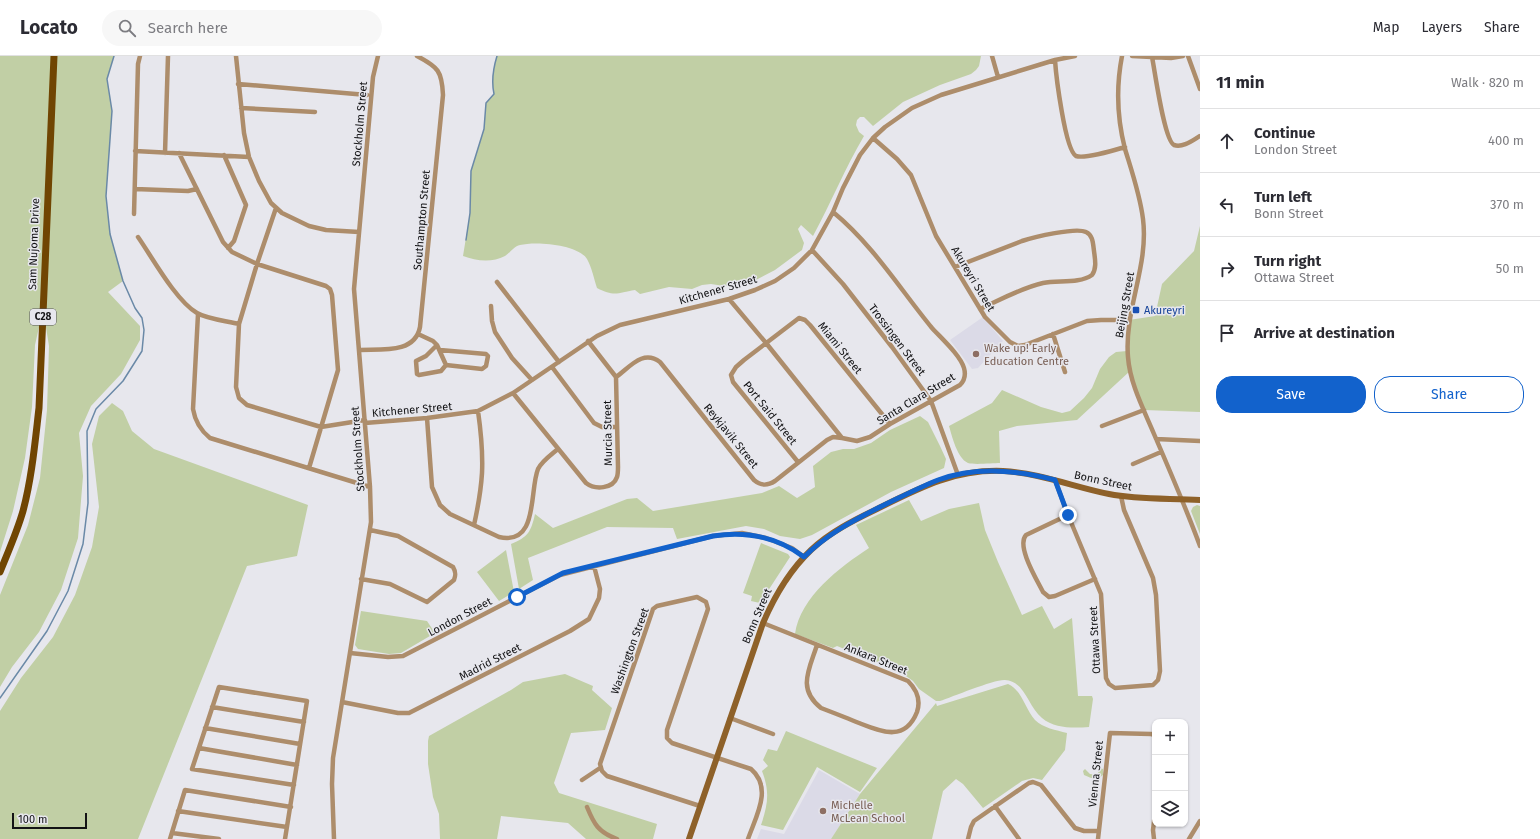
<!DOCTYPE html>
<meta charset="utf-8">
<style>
body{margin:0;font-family:"Fira Sans",sans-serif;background:#f7f7f7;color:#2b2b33}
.controls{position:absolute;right:12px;bottom:12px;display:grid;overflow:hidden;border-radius:8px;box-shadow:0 1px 3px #0004}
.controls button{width:36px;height:36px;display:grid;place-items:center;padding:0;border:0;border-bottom:1px solid #e1e1e2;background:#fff;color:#2b2b33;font:20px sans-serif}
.scale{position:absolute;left:12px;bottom:10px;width:75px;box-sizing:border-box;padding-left:4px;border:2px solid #131315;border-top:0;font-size:11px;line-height:14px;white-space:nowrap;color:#131315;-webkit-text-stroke:3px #e7e7ed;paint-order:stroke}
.stop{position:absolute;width:12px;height:12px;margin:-9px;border:3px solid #1262cc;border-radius:50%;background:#fff}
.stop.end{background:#1262cc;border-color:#fff;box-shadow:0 1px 4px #0008}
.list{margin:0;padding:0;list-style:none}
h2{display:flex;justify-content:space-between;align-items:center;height:52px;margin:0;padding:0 16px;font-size:17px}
h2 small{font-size:13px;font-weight:400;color:#7c7c81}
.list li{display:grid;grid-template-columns:26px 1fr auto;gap:12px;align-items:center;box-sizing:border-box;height:64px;padding:0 16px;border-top:1px solid #e1e1e2}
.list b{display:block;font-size:15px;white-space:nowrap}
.list p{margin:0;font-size:13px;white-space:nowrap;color:#7c7c81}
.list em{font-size:13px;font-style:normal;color:#7c7c81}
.actions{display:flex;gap:8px;padding:12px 16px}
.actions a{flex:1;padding:9px 0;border:1px solid #1262cc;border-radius:16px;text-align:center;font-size:14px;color:#1262cc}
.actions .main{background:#1262cc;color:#fff}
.icon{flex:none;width:22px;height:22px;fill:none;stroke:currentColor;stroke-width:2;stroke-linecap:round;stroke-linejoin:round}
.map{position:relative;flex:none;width:1200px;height:783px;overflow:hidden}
header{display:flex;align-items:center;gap:24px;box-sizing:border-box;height:56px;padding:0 20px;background:#fff;border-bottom:1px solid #e1e1e2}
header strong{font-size:19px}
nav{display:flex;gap:22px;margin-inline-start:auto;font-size:14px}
.search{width:280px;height:36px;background:#f7f7f7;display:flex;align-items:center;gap:10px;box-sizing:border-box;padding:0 14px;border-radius:22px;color:#7c7c81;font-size:15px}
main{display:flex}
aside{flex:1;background:#fff}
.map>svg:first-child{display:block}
.built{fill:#dbdae7}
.green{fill:#c1cfa5}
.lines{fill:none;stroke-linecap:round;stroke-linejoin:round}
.stream{stroke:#6a89a7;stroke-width:1.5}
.street{stroke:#ad8d6b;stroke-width:4.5}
.secondary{stroke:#8e6129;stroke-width:6}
.primary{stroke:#704502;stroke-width:7}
.route{stroke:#1262cc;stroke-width:5}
.transit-dot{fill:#1a4fb4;stroke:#e7e7ed;stroke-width:1.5}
.education-dot{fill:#8d6e63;stroke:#e7e7ed;stroke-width:1.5}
.labels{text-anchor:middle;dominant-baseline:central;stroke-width:3;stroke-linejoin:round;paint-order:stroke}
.shield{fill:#e7e7ed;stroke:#535356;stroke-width:1}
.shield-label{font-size:10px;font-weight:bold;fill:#131315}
.street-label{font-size:11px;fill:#131315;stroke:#e7e7ed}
.transit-label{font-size:11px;fill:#164399;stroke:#e7e7ed;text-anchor:start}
.education-label{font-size:11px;fill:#785e54;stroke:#e7e7ed;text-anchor:start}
</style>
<header>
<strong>Locato</strong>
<div class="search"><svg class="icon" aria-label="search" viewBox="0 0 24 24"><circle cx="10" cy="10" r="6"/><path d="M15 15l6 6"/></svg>Search here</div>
<nav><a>Map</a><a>Layers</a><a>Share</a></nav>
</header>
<main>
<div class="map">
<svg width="1200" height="783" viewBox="0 0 1200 783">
<rect width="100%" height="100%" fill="#e7e7ed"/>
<path class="built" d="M983 261 1003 285 978 312 972 313 950 284Z
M819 714 860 738 831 783H757L761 773 784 778Z"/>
<path class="green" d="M0 0H114L107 23 112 55 106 140 110 178 123 225 108 236 140 270V284L121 318 91 350 79 377 83 420 78 482 61 534 39 576 12 611 0 631V539L28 469 40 422 47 354 49 290 43 253 35 289 32 351 25 402 13 455 0 496Z
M497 0H981L979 10 976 14 971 18 940 29 903 46 873 70 864 61H860L857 64 856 69 859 76 864 80C845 112 831 147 813 180L801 169 798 173 804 187 802 194 775 214 752 226 724 230 711 228 702 229 692 233 669 231 640 238 635 234C618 237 614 241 597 232 594 223 592 212 587 203 578 188 535 185 520 189 514 190 510 197 505 200 492 207 476 205 463 200L470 157 471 115 484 73 486 47 494 38C491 24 493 13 497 0Z
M1200 170V356L1144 354 1130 315 1077 364 1017 370 999 375 1000 407C993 407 974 409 968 407 957 402 952 380 949 370L992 347 1002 334 1041 351 1062 357 1070 355 1084 342 1092 332 1100 313 1109 301 1116 296 1127 295 1129 264 1155 260 1162 228 1194 195Z
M112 347 123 355 132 375 154 393 308 449 297 500 247 510 138 783H0V655L21 622 53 581 75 539 92 491 99 451 92 388 99 360Z
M920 360 928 366 940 390 946 403 944 412 891 436 812 479 800 483 780 480 764 473 746 470 677 483 673 472 607 471 528 502 533 524 519 533 511 488C528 481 531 476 535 458L553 472 627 443 637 442 653 455 762 437 779 430 797 442 815 431 813 410 831 396 843 393H854L871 387 890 374Z
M909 444 921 465 949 453 979 447 985 474 998 506 1022 559 1042 550 1054 573 1072 562 1078 640H1092L1093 643 1089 671C1074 672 1055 673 1042 662 1028 651 1025 625 1005 624 995 623 952 641 940 645H936L919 633 913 625 899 615 837 590 833 592 795 578C800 541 840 511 869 492L856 469Z
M1197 449 1200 450V478L1191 455 1193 451Z
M761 487 788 498 790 501 760 547 751 545 752 540 743 537Z
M506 494 514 536 499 545 477 516Z
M361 555 427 565 435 577 401 597 389 598 358 593 355 589Z
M565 618 593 630 592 634 612 652 605 674 571 677 554 727 559 737 657 768 653 783H586L568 767 501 760 497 783H440L439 758 433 741 428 708V685L429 680 511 634 523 626Z
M1008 628C1022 634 1025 653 1035 664 1043 672 1056 674 1067 677L1065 694 1042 724 1033 722 1022 725 983 752 963 728 956 723 943 735 932 783H831L860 738 936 647 937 650Z
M786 675 877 712 860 736 817 711 783 774 761 769C768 748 770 736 762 715L768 710 763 704 768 693 777 695Z
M1100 712 1103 713V719C1097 725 1091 722 1084 719L1083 715 1085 713 1090 718 1097 719Z"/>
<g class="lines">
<path class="stream" d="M466 184 470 157 471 115 484 73 486 47 494 38C491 24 493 13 497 0
M0 642 47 575 68 535 83 488 88 447 87 375 96 353 123 325 142 295 144 274 142 262 135 252 123 225 110 178 106 140 112 55 107 23 114 0"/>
<path class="street" d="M236 0 244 77 249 101 259 125 271 147 282 157 309 170 326 174 359 176
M992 0 998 21
M1122 0C1116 31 1117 62 1125 93 1132 116 1140 139 1143 163 1149 210 1124 254 1128 301 1130 328 1144 354 1154 378 1170 415 1186 452 1200 490
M1132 0 1171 2 1183 0
M1188 0 1200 33
M1152 1C1155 15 1164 84 1174 89 1183 92 1193 84 1200 80
M1055 4C1056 19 1065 94 1076 100 1085 103 1115 94 1125 91
M238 28 367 39
M241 52 315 56
M873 82 897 103 911 119 936 180 985 261 1010 286 1018 290 1025 289 1087 265 1101 264H1129
M135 95 249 101
M165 97 168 0
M179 97 223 186 232 196 257 208 326 230 330 233 332 239 338 314 309 412
M224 99 246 149 234 185 228 192
M135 133 188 135 197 133
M276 152 257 208 239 268 236 331 239 342 247 349 321 371 365 364
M134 158 138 8 140 0
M138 181C152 201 176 245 197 257 207 263 227 265 239 268
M812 194 843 228 892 291 931 345 958 419
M955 211 1022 185C1034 181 1076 171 1086 176 1093 179 1093 188 1094 195 1095 203 1097 212 1092 219 1079 228 1059 224 1043 227 1021 232 1000 244 980 253
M497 226 559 306
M729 243 766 287 842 382 857 385 870 381 890 368 960 329C964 325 966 319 964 312 960 299 942 283 932 272 900 233 873 189 833 156
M491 250 492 265 495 276 512 302 532 324
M198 258 193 353C195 365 200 374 210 382L370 431
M418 278 433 285 437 289 446 309 482 313 486 310 488 300 486 298 440 294
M1053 278 1065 316
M437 289 426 300 416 305 417 318 419 319 441 315 446 309
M360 294C381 293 415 298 420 271L443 39C442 15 438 11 417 0
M552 311 594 367 602 371H617
M616 321C630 311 643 293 660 306L754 424C761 430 767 430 775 425L827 384 833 381 842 382
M513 337 586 427C595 434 613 433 617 421 618 418 618 415 618 411L616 321 588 285
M427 362 432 431 440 449 450 458 499 481C539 490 529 435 538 413 542 405 551 399 558 393
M365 367 427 362 478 355 513 337 597 280 620 269 729 243 755 234 775 225 794 212 812 194 833 156 843 132 860 99 873 82 885 71 912 52 941 39 1055 4 1075 0
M1102 370 1144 354
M1156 383 1200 385
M798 406 733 326 731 319 736 311 744 304 799 262 805 264 810 269 890 368
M1133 408 1161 396
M1055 424 1068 459 1101 538 1106 622 1109 628 1115 632 1153 629 1158 624 1160 615 1156 539 1153 522 1124 454 1121 440
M1068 459 1026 479C1016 490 1037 524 1043 536L1049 541 1055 540 1095 523
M474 469C478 451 481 434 482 417 483 396 481 376 478 355
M361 523 390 528 427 546 454 524C456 519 456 516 453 511L398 480 370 474
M763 567 908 625C917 634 921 644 917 656 905 686 882 676 859 667 847 662 834 657 821 652 797 633 809 614 817 589
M350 597 388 601 403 600 560 519 713 480 742 477 766 482 792 492 804 501
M342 646 398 657H409L570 575 589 563 599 542 600 533 594 510
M212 651 304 666
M730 662 773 678
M205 672 300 688
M199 692 297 709
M582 724 600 712
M700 750 607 720 602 715 600 708 653 553 657 550 697 541 706 546 708 553 667 674V682L672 687 751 713C773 732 756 760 748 783
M995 750 1019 783
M587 751C594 768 598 776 617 783
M178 755 287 771
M172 777 219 783
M170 783 185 734 291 751
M285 783 307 645 219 631 192 713 294 729
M334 783 332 728 333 702 371 466 370 431 354 233 373 21 378 0
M968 783 971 771 974 765 1029 727 1033 726 1041 729 1075 772 1084 775H1099
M1098 783 1110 677 1151 678 1155 679
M1154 783 1153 774 1155 757
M1189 783 1200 765"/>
<path class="secondary" d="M689 783 763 567C775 539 789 515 811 494 830 476 854 464 877 453 919 432 955 413 1003 415 1040 417 1074 431 1109 438 1139 444 1170 442 1200 444"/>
<path class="primary" d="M0 516C8 496 17 476 23 455 32 421 35 386 39 352L54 0"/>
</g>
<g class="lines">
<path class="route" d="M517 541 563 517 713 480C746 475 776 480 804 501 826 479 852 465 880 451 899 442 918 432 938 424 976 410 1017 414 1055 424L1068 459"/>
</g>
<rect class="transit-dot" x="1132" y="250" width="8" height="8" rx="2"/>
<g class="education-dot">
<circle cx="976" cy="298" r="4"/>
<circle cx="823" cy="755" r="4"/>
</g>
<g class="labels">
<rect class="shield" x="30" y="253" width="26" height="16" rx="3"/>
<g class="shield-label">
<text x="43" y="261">C28</text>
</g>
<g class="street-label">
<text transform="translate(360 68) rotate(-85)">Stockholm Street</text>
<text transform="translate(422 164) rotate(-85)">Southampton Street</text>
<text transform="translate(34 188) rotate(-88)">Sam Nujoma Drive</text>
<text transform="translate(973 223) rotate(59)">Akureyri Street</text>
<text transform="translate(718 234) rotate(-16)">Kitchener Street</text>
<text transform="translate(1125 249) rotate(-80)">Beijing Street</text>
<text transform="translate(897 284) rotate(53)">Trossingen Street</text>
<text transform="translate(840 292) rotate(51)">Miami Street</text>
<text transform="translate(916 343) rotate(-31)">Santa Clara Street</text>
<text transform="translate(412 354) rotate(-5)">Kitchener Street</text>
<text transform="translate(770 357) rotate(51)">Port Said Street</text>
<text transform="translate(608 377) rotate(-91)">Murcia Street</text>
<text transform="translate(731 380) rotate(51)">Reykjavik Street</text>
<text transform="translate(358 393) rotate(-94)">Stockholm Street</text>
<text transform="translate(1103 425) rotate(12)">Bonn Street</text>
<text transform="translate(757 560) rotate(-67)">Bonn Street</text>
<text transform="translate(460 561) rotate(-28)">London Street</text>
<text transform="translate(1095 584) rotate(-93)">Ottawa Street</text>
<text transform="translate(630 595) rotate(-70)">Washington Street</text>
<text transform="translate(876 603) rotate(22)">Ankara Street</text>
<text transform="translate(490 606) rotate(-27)">Madrid Street</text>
<text transform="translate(1096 718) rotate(-84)">Vienna Street</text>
</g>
<g class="transit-label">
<text x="1144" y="254">Akureyri</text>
</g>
<g class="education-label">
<text x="984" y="292">Wake up! Early<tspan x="984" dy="13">Education Centre</tspan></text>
<text x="831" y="749">Michelle<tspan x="831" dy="13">McLean School</tspan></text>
</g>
</g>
</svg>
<div class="controls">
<button>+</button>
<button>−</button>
<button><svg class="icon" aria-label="layers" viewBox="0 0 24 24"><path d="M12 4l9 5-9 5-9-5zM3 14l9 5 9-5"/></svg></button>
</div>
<div class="scale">100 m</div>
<div class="stop" style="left:517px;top:541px"></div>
<div class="stop end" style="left:1068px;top:459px"></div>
</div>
<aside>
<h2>11 min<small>Walk · 820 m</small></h2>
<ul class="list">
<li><svg class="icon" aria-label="ahead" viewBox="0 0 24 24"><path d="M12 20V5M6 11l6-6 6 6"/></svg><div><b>Continue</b><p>London Street</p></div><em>400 m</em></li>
<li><svg class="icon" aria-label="left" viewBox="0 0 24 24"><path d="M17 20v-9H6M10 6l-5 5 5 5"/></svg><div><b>Turn left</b><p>Bonn Street</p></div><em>370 m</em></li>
<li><svg class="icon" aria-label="right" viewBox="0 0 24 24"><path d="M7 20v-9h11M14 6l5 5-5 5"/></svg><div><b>Turn right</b><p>Ottawa Street</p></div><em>50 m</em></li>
<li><svg class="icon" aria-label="arrive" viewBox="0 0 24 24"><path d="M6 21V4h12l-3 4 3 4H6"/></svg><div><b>Arrive at destination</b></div></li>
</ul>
<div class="actions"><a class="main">Save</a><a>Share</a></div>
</aside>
</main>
